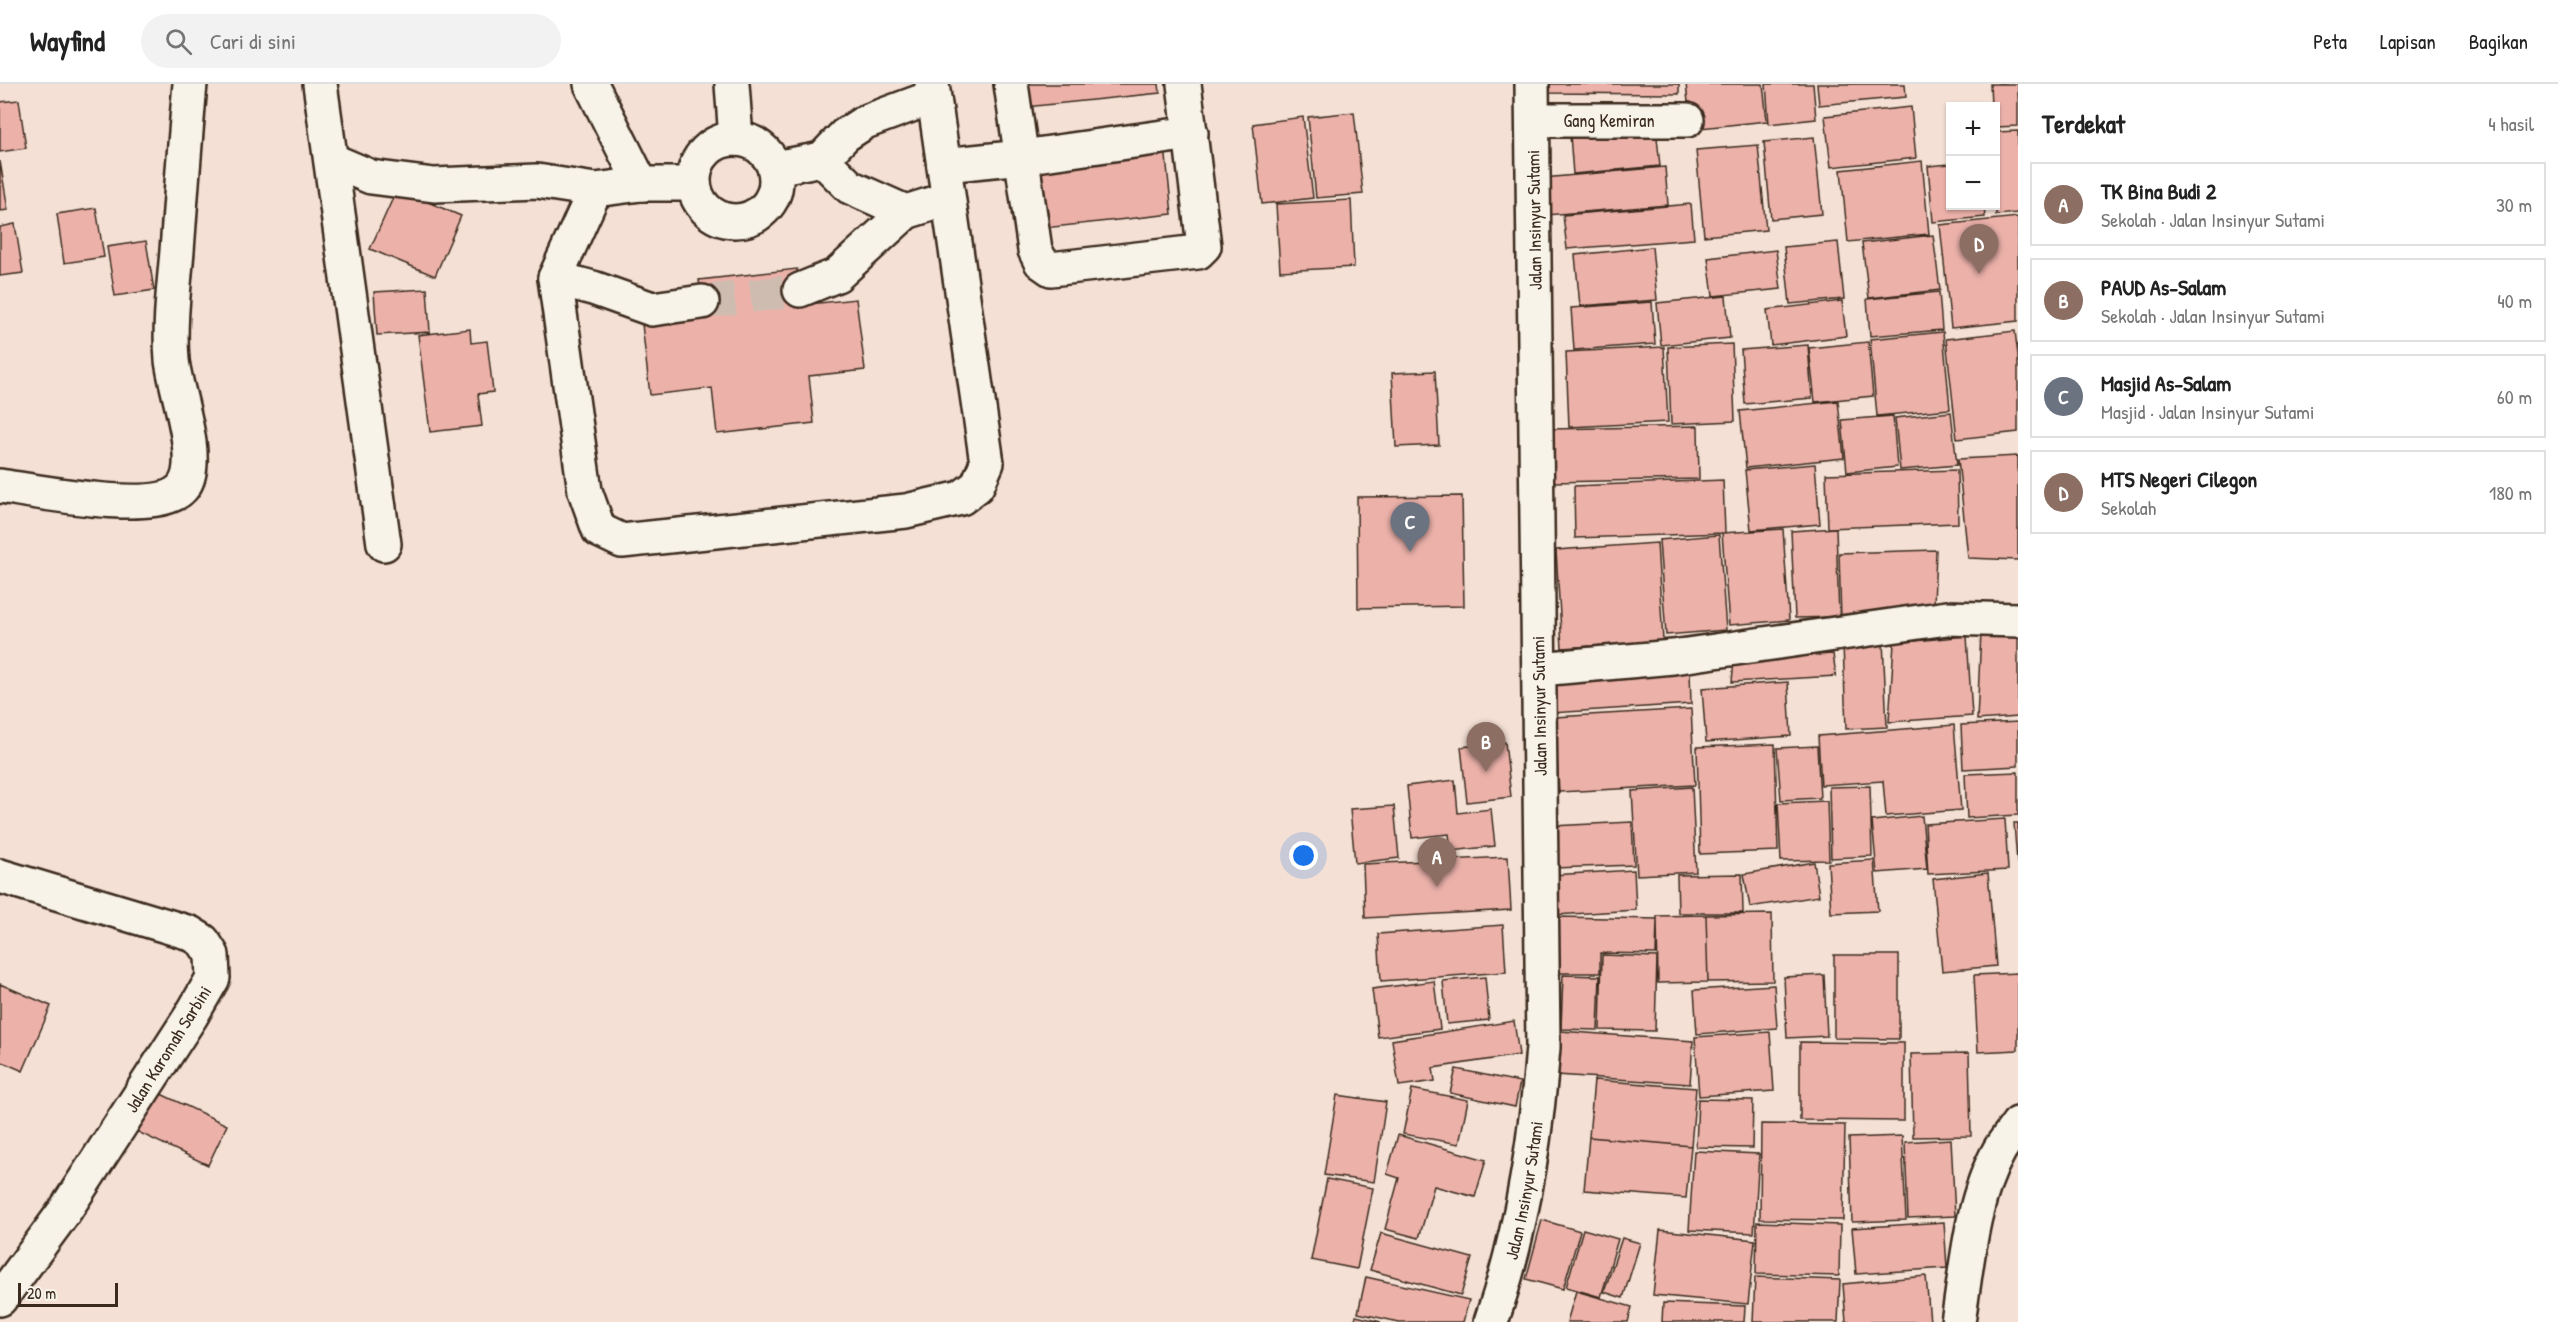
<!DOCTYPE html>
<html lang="id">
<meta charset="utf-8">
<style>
body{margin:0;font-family:"Patrick Hand",sans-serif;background:#f2f2f2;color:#222}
.controls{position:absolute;right:18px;top:18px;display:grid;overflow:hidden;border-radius:0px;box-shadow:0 2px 4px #0004}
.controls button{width:54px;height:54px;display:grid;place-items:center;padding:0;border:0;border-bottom:2px solid #e0e0e0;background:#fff;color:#222;font:30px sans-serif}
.scale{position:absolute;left:18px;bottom:15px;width:100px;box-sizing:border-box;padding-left:6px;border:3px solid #3b2a1e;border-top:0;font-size:16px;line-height:21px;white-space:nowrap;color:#3b2a1e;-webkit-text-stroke:4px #f7f3e8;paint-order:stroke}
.you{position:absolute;left:1304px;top:772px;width:21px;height:21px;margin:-15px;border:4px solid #fff;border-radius:50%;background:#1a73e8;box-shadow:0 0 0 9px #1a73e833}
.badge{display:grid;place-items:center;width:39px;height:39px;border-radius:50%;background:#d93025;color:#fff;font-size:20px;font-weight:700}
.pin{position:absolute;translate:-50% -50px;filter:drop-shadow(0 2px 3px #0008)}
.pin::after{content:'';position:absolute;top:32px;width:21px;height:18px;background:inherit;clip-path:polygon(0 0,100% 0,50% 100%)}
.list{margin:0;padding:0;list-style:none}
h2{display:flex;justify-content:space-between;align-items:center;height:78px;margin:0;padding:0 24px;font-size:26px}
h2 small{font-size:20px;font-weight:400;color:#767676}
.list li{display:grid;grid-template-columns:39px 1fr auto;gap:18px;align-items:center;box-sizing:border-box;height:84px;margin:0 12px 12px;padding:0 12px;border:2px solid #e0e0e0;border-radius:0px}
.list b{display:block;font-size:22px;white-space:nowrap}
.list p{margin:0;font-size:20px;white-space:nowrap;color:#767676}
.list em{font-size:20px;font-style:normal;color:#767676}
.icon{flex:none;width:33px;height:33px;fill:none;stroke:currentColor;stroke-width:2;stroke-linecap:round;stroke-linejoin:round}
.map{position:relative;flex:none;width:2018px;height:1238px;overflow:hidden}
header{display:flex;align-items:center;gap:36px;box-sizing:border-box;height:84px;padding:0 30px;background:#fff;border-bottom:2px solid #e0e0e0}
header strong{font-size:28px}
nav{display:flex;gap:33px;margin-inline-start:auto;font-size:21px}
.search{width:420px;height:54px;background:#f2f2f2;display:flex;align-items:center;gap:15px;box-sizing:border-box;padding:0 21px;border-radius:33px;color:#767676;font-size:22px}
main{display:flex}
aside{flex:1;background:#fff}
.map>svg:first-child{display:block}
.building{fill:#ecb2aa;stroke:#3b2a1e;stroke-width:1.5}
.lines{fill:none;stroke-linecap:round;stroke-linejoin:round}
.minor-tunnel{stroke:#cfbcb0;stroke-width:33;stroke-dasharray:33 16;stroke-linecap:butt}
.minor-casing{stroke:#3b2a1e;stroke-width:38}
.minor{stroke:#f7f3e8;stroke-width:33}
.labels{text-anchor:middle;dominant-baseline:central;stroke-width:6;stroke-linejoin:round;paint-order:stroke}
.street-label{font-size:18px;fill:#3b2a1e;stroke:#f7f3e8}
</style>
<header>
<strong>Wayfind</strong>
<div class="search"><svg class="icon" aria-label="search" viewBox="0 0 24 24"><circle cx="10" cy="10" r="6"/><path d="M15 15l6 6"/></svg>Cari di sini</div>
<nav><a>Peta</a><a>Lapisan</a><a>Bagikan</a></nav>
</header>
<main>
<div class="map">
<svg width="2018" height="1238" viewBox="0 0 2018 1238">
<rect width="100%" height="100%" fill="#f4e0d5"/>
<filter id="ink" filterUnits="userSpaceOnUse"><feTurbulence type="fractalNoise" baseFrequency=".0167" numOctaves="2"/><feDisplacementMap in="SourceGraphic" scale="12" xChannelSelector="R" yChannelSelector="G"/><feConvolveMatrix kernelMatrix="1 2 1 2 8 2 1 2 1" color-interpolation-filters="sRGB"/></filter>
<g filter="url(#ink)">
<path class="building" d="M1013 0H1159L1160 9 1016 24Z
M1541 0H1679V10L1541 9Z
M1686 0H1763L1767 37 1691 45Z
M1766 0H1813L1816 35 1769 40Z
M1817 0H1905L1906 13 1819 21Z
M1990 0H2018V42L1996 43V22H1991Z
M19 16 26 64 0 68V18Z
M1911 23 1916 74 1831 83 1825 32Z
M1354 28 1363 110 1316 114 1308 33Z
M1303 33 1313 114 1262 120 1253 40Z
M1656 44 1660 82 1573 90 1570 51Z
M2018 47V129L1996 131V48Z
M1814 53 1822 130 1771 135 1764 58Z
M1758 61 1766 146 1704 152 1696 66Z
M1165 63 1172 130 1035 145 1028 78Z
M0 77 8 126 0 127Z
M1922 77 1929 150 1848 158 1841 86Z
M1950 80V122H1984L1985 133 1933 138 1928 82Z
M1665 83 1668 121 1546 131 1543 94Z
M397 105 461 132 435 192 370 165Z
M1351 116 1354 183 1280 187 1276 120Z
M1691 120 1694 155 1567 165 1563 131Z
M96 124 104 173 64 179 57 130Z
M2018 133V237L1951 244 1940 141Z
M15 140 23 189 0 192V143Z
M1933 151 1940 206 1869 214 1862 159Z
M146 157 154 206 115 212 107 163Z
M1838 158 1844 215 1790 220 1784 163Z
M1652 163 1657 216 1580 222 1575 171Z
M1776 166 1781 205 1713 212 1708 174Z
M797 185 801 221 856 215 865 286 809 292 814 339 717 350 712 304 650 311 642 240 704 232 699 196Z
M427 205 430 248 377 251 374 208Z
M1939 208 1942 246 1870 252 1867 215Z
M1726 212 1730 254 1661 261 1657 219Z
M1842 217 1846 252 1771 261 1767 226Z
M1652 218 1655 260 1574 266 1571 224Z
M470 245 471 259 487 257 493 308 478 310 482 342 430 348 418 251Z
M2015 247 2018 272V348L1957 355 1946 255Z
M1943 248 1950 325 1877 332 1870 255Z
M1868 258 1873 312 1815 318 1809 264Z
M1732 260 1735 337 1671 340 1668 263Z
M1808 261 1812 314 1745 320 1741 266Z
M1664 263 1668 338 1569 343 1566 268Z
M1435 287 1439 361 1396 363 1392 289Z
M1838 317 1844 374 1746 384 1740 327Z
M1951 328 1957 381 1900 386 1895 334Z
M1893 332 1897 383 1847 388 1842 336Z
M1698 342 1699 395 1552 398 1551 345Z
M2018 372V476L1968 474 1958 375Z
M1815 380 1820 440 1751 446 1745 386Z
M1957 386 1958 439 1828 444 1826 390Z
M1723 396 1725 449 1575 454 1574 402Z
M1462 412 1464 522 1358 524 1357 413Z
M1836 444 1839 533 1795 534 1791 447Z
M1783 445 1789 536 1729 541 1722 449Z
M1719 451 1726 546 1666 551 1659 456Z
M1657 459 1663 557 1562 564 1556 466Z
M1936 466 1934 521 1841 535 1839 469Z
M1981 548 2018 553V633L1977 636Z
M1967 552 1972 632 1889 638 1894 559Z
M1883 557 1887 643 1846 645 1843 559Z
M1833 570 1836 592 1732 598 1734 576Z
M1690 587 1691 620 1551 629 1557 593Z
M1788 598 1791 652 1706 658 1702 604Z
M1691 625 1695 701 1559 708 1555 633Z
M2018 638V682L1963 685 1961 641Z
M1954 641 1961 726 1886 732 1883 697 1821 701 1818 652Z
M1505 658 1511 713 1467 718 1461 663Z
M1775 660 1778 767 1700 770 1697 663Z
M1817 662 1820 714 1781 716 1777 664Z
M2018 688V731L1967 734 1965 690Z
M1455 696 1458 729 1491 725 1495 762 1451 767 1449 750 1412 754 1407 702Z
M1870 702 1872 772 1831 774 1829 703Z
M1692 703 1696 788 1637 791 1632 707Z
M1827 717 1829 776 1781 777 1778 719Z
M1394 722 1399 774 1355 779 1350 725Z
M1922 732 1927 785 1877 789 1872 737Z
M2005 735 2008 786 1928 790 1925 740Z
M1632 738 1634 781 1554 784 1552 742Z
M2014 739H2018V778H2017Z
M1508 773 1511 826 1365 834 1363 780Z
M1874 776 1878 827 1831 829 1828 779Z
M1814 778 1819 812 1750 823 1744 790Z
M1634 786 1636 826 1555 831 1552 791Z
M1988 789 1996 882 1942 887 1933 795Z
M1742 790 1743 829H1678L1677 791Z
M1772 830 1773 897 1708 898 1706 831Z
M1706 831 1708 898 1658 899 1657 832Z
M1558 833 1657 835 1656 870 1600 869V889H1557Z
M1503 841 1506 888 1381 897 1378 850Z
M1602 871 1657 873 1655 947 1600 946Z
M1834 871H1899V955L1834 954Z
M2018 889V966L1978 968 1974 891Z
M1563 891 1600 892 1598 946 1561 945Z
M1824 891 1827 952 1787 954 1784 893Z
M1485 893 1489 936 1447 940 1443 897Z
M1434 897 1440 945 1378 953 1372 905Z
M0 900 51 922 23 987 0 977Z
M1774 901 1777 944 1697 950 1694 906Z
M1514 937 1519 971 1433 984 1435 997 1399 1002 1392 956Z
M1560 947 1693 957 1690 1000 1557 991Z
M1770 948 1774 1007 1699 1012 1695 953Z
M1800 958 1904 959V1037L1800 1036Z
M1969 969 1971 1052 1913 1053 1911 970Z
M1456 985 1520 998 1515 1023 1450 1009Z
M1594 996 1696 1004 1691 1062 1589 1053Z
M144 1002 227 1041 208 1081 125 1042Z
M1412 1005 1468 1016 1459 1060 1403 1050Z
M1337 1011 1386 1018 1374 1098 1324 1091Z
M1698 1015 1753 1016 1752 1064 1696 1063Z
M1761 1040 1845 1041 1843 1136 1760 1135Z
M1398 1051 1486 1076 1475 1113 1434 1102 1419 1154 1385 1145 1399 1094 1387 1090Z
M1902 1052 1906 1136 1852 1138 1849 1054Z
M1589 1053 1691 1062 1686 1114 1584 1106Z
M1951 1055 1955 1132 1908 1134 1905 1058Z
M1694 1067 1759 1070 1754 1149 1689 1146Z
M1327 1095 1373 1104 1357 1185 1311 1176Z
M1542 1136 1580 1147 1563 1205 1526 1195Z
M1757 1138 1840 1141 1839 1192 1756 1190Z
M1944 1138 1947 1184 1856 1190 1852 1144Z
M1583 1145 1618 1155 1601 1213 1566 1203Z
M1660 1146 1755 1156 1748 1220 1653 1211Z
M1381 1149 1472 1174 1461 1211 1370 1186Z
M1622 1154 1640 1159 1623 1214 1604 1208Z
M1926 1192 1930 1238H1846L1843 1200Z
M1366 1193 1469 1216 1463 1238H1399L1358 1229Z
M1755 1193 1840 1196 1838 1238H1753Z
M1576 1207 1632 1223 1628 1238H1567Z
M1663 1219 1745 1222 1744 1238H1662Z
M1356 1232 1381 1238H1354Z"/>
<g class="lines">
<path class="minor-tunnel" d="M702 218 800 206"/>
<defs>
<g id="minor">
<path d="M320 0 384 460"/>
<path d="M591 0 641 100"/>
<path d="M732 0 736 55"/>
<path d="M1011 0 1035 166 1041 178 1051 185 1198 168 1204 162 1184 0"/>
<path id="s1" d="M1533 36H1687"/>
<circle cx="735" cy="96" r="41"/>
<path d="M822 75 850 103 906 128"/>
<path d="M331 76 371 93 434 101 537 97 595 106 641 100H694"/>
<path d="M944 81 1022 73 1191 49"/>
<path d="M775 84 822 75 845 51 865 38 933 13"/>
<path d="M595 106 555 194 585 407 599 446 622 457 906 427 961 414 977 402 987 379 932 0"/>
<path d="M555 194 593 204 652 225 702 218"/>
<path d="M800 206 837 191 906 128 947 115"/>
<path d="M0 402C35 407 158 432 182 404 204 379 175 307 172 276 169 241 174 203 177 167 181 112 185 56 190 0"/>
<path d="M1539 585 1673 573 1947 534 2018 536"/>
<path d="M0 792 190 849 203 857 212 871 213 894 191 932 64 1128 0 1215"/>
<path id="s2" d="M1491 1238C1522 1149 1536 1057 1543 963L1532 0"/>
<path d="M1958 1238C1967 1182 1971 1117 1999 1067 2004 1058 2012 1049 2018 1040"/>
</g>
</defs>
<use href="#minor" class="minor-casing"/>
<use href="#minor" class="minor"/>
</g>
</g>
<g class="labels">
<g class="street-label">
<text stroke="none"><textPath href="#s1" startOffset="76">Gang Kemiran</textPath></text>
<text transform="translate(1534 136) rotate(-91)">Jalan Insinyur Sutami</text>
<text transform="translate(1539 622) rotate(-91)">Jalan Insinyur Sutami</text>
<text transform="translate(168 965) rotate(-58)">Jalan Karomah Sarbini</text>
<text stroke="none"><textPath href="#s2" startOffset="136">Jalan Insinyur Sutami</textPath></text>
</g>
</g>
</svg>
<div class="controls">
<button>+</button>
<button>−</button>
</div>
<div class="scale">20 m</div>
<div class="you"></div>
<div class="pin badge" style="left:1437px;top:803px;background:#8d6e63">A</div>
<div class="pin badge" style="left:1486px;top:688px;background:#8d6e63">B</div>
<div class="pin badge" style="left:1410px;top:468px;background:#6b7280">C</div>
<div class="pin badge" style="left:1979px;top:190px;background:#8d6e63">D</div>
</div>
<aside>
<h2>Terdekat<small>4 hasil</small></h2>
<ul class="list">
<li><span class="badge" style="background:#8d6e63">A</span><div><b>TK Bina Budi 2</b><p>Sekolah · Jalan Insinyur Sutami</p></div><em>30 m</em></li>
<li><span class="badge" style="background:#8d6e63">B</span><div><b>PAUD As-Salam</b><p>Sekolah · Jalan Insinyur Sutami</p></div><em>40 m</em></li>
<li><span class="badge" style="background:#6b7280">C</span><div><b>Masjid As-Salam</b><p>Masjid · Jalan Insinyur Sutami</p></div><em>60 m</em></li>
<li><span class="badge" style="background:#8d6e63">D</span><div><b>MTS Negeri Cilegon</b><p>Sekolah</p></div><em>180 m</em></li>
</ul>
</aside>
</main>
